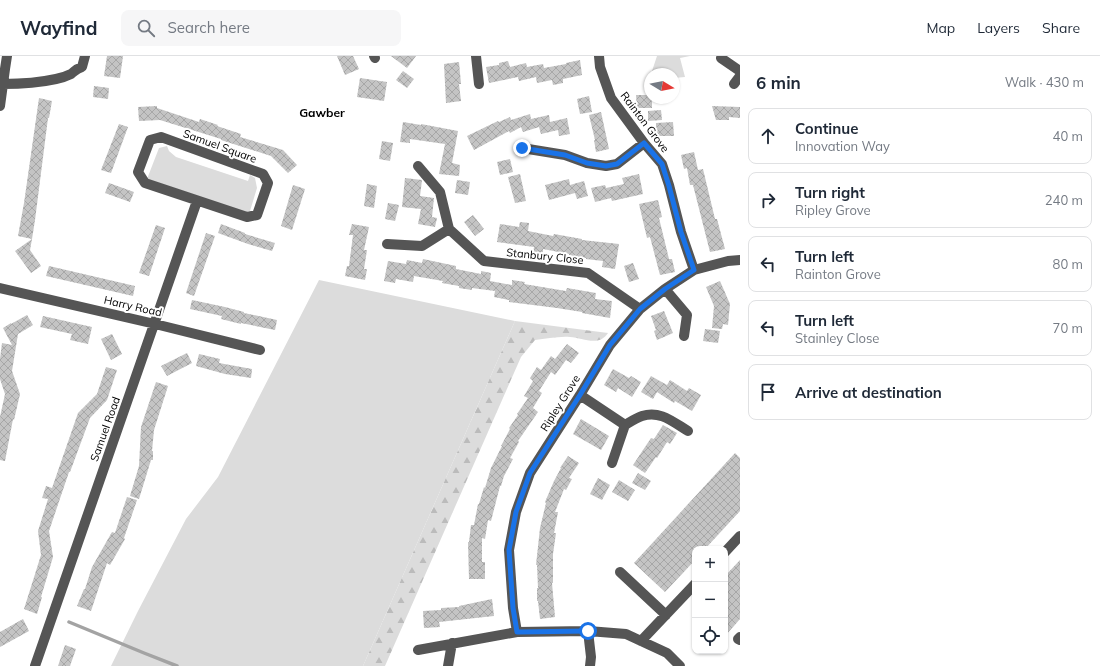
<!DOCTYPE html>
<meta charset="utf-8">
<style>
body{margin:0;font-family:Mulish,sans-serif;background:#f6f6f7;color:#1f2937}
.controls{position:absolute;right:12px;bottom:12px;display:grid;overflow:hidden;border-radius:8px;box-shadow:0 1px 3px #0004}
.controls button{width:36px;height:36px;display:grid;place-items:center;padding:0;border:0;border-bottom:1px solid #e0e1e3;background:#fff;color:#1f2937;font:20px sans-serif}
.compass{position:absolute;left:644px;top:12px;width:36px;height:36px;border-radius:50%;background:#fff;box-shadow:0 1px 3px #0004;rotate:100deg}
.stop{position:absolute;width:12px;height:12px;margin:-9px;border:3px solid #1a73e8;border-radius:50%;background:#fff}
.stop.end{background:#1a73e8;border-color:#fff;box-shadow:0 1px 4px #0008}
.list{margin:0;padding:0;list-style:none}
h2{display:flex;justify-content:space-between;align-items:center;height:52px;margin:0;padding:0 16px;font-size:17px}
h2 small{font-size:13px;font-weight:400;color:#747a83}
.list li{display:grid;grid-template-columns:26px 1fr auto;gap:12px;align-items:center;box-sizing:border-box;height:56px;margin:0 8px 8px;padding:0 8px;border:1px solid #e0e1e3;border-radius:8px}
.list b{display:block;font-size:15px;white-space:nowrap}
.list p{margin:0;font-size:13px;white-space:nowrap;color:#747a83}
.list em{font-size:13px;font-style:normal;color:#747a83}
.icon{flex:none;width:22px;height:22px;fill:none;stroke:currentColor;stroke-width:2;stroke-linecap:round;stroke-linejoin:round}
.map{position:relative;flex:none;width:740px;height:610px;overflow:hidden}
header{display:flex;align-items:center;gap:24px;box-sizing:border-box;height:56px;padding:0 20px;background:#fff;border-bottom:1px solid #e0e1e3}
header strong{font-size:19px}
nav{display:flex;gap:22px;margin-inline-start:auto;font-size:14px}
.search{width:280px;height:36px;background:#f6f6f7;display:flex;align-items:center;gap:10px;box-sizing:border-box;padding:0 14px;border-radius:8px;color:#747a83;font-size:15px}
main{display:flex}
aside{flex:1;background:#fff}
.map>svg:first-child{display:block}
.green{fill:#dcdcdc}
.forest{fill:url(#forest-firs)}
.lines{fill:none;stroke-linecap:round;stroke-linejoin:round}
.stream{stroke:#a3a3a3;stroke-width:3.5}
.building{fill:url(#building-cross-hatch)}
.minor{stroke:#555;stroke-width:10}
.route{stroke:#1a73e8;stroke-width:5}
.labels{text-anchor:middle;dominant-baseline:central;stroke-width:4;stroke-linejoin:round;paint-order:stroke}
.street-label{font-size:11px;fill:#000;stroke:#fff}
.neighbourhood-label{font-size:12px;font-weight:bold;fill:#000;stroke:#fff}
</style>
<header>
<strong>Wayfind</strong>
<div class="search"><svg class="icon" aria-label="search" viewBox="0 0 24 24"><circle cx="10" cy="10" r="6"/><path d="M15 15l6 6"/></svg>Search here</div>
<nav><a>Map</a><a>Layers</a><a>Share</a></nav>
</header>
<main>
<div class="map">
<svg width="740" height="610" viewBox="0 0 740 610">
<defs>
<pattern id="forest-firs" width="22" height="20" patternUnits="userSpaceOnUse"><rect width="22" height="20" fill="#dcdcdc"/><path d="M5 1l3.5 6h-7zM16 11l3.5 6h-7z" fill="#bbb"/></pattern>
<pattern id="building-cross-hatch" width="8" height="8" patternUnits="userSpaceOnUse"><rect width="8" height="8" fill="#c4c4c4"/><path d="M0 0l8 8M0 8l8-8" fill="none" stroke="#a7a7a7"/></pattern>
</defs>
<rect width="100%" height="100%" fill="#fff"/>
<path class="green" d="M657 0H690L680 2 685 21 674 22V18H651Z
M167 90 169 95 176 101 248 125 250 119 255 122 257 132 250 155 245 156 147 123 159 92Z
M319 224 515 265 363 610H111L138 555 186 463 218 421Z"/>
<path class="forest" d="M515 265 608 277C599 291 583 282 570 281 559 280 546 283 535 284L521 301 385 610H363Z"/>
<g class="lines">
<path class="stream" d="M69 566 144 597 177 610"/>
</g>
<path class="building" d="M107 0H123L120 22 104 20Z
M337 0H353L359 13 345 19Z
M391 0H416L407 12Z
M580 4 582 19 563 23V27L553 29 552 24 537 27 536 21 519 25 518 21 489 27 486 11 499 9V7L508 5 510 11 526 7 527 11 543 8 544 12 566 8V7Z
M459 6 461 28H459L461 45 446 47 444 8Z
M403 15 414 23 407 32 396 24Z
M360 22 387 26 384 45 357 41Z
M94 30 109 32 108 43 93 41Z
M636 39H650V42H652V52H637Z
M589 40 592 56 580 58 577 43Z
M39 42 52 45 49 62H48L35 164 32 183 18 180 24 147Z
M157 50V52L199 66 200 63 218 69 217 70 241 78 240 81 283 94 297 109 288 117 271 100 221 84V83L205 78 160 64 139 65 138 51Z
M712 50 740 51V62L729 61V64H716Z
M661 54 662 64 648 65V55Z
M601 56 609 93 596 96 594 84H595L589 59Z
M530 58 531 63 549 59 550 66 567 62 570 78 559 80 558 74 541 78 539 71 523 76 521 71 510 77 509 75 474 94 467 80 498 65 499 66 510 61 511 64Z
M403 66 421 69V68L458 75 452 107 460 109 459 120 439 118 445 88 410 83V87L400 86Z
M673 66 674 80H656V67Z
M119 68 128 71 111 117 101 114Z
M382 85 393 87 390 105 379 103Z
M694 96 698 114 703 113 715 163H717L725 193 710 196 693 129H690L687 112 684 113 681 99Z
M510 103 513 116 500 119 497 106Z
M520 118 526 145 515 147 508 121Z
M639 118 643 138 612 145 611 142 595 146 591 132 605 129 606 132 624 128 622 122Z
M405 122 422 124 420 140 434 142 432 161 437 162 435 171 418 168 421 153 402 151Z
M569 123 570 129 584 125 588 140 577 143 575 137 549 144 545 129Z
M457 124 470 126 468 139 455 137Z
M109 127 134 136 130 146 105 137Z
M367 128 377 130 374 152 364 150Z
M293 129 305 133 292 174 281 170Z
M658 144 662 161 659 162 669 203H672L675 216 660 219 650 181 647 182 639 148Z
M388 147 399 149 395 165 385 163Z
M473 159 484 173 475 180 464 166Z
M520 166 529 167 528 175 553 180 554 178 582 183V184L619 188 615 213 602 211 603 205 586 203V202L569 199V198L543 193V199L533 197 534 191 497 186 500 168 519 171Z
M221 168 245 177V178L275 187 272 195 248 188 218 177Z
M352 168 369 171 364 194H367L364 213H367L365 224 345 220 347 210H349L353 179H349Z
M156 169 165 172 149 220 139 217Z
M206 177 215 180 194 240 186 237Z
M32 183 30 194 41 210 31 217 15 195Z
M423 203 456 210V213L481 218V215L491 217 490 225 512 229V224L525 226 524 228 566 235 567 232 596 237 595 243 612 245 610 262 582 257V256L557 252 509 246V244L494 241 495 235 472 232V234L459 232V230L442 227 443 225 414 220 413 226 396 223 395 227 384 225 388 205 406 208 407 204 422 207Z
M633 207 639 223 629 226 624 210Z
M49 210 135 230 133 240 46 220Z
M720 225 730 248 728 269 723 268 722 273 712 272 714 250 706 231Z
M192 244 225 251 244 256V257L277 264 275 274 241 267V268L221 263 222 260 190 253Z
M664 255 673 277 657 284 654 275 656 274 651 260Z
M27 259 33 269 18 278 12 315 20 338 14 364 13 363 5 405 0 404V361L5 338 0 323V303L2 287 12 289 3 272 11 267V268Z
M43 260 92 271 88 288 70 284 72 278 40 271Z
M705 273 720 275 718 287 703 285Z
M112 278 122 298 111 304 101 283Z
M567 288 579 297 571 307 566 304 555 319 551 316 539 335 542 337 533 352 538 356 518 385 519 386 510 402 513 403 504 420 501 430H500L491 465 488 464 485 483 482 482V506H485V523H469L468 486H469L471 469H474L478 448H479L484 431 485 432 491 412 502 390H501L510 373 509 372 518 359 517 358 528 342 524 340 533 325 530 322 537 311 541 314 551 300 555 303Z
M187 297 192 307 167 320 161 310Z
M199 298 220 303 219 307 252 313 251 322 225 318 196 310Z
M106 311 117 314 107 344 90 362 70 416H69L49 475 53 501 41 541H42L37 558 24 553 41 499 38 475 48 443 42 442 46 430 52 432 78 357 97 338Z
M613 313 629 322 631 320 641 326 632 341 618 332 616 336 604 329Z
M651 320 667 329 670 324 687 335 689 332 701 339 692 355 675 345 674 347 657 336 653 343 641 336Z
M156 326 168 330 154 374 152 395H153V404H151L139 443 130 440 139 410 141 371Z
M581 363 609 380 601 394 573 378Z
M663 369 677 377 670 388 667 386 657 402 656 401 645 417 633 409 651 382 654 383Z
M735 397 740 402V455L705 493H695V504L665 536 634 507Z
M568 400 579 407 569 422 572 423 566 434 564 433 555 456H558L554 477H556L553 498V527H552L555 561 540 563 538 545H537V532H538L537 509H536L540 472 546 447 545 446 554 425 561 412H560Z
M638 417 651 425 645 434 632 427Z
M598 422 610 429 602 444 590 438Z
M619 424 635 434 628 445 612 436Z
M127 441 137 444 124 482 125 483 110 509 107 507 91 555 77 550 84 533H85L92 511 112 476 115 477Z
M740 504V563L725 580V520Z
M492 543 494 560 439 566 440 571 424 572 423 555 441 554V552L459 551V550Z
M23 563 29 575 0 591V576Z
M65 589 76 593 70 610H58Z"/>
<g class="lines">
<path class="minor" d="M374 0 375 2
M476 0 479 28
M599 0 600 11 611 42 644 87 662 108 669 129 681 176 694 214
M721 2 740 15
M3 28C21 28 38 27 56 23 61 22 67 20 71 18 75 15 76 13 82 11L85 0
M734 28 740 20
M0 50 5 13 7 0
M161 81 263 118 268 127 257 159 247 161 145 127 138 116 150 84Z
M522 92 565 99 587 107 606 110 617 108 644 87
M418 110 440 136 449 173 484 205 588 217 640 253
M387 188 422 190 449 173
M0 232 155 268 260 294
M665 233 687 259 684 280
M580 339 625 369C630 366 636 362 642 360 660 354 673 366 688 375
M612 407 625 369
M725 496 740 480
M620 516 666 559
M588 575 591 601 590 610
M517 576 513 552 509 494 516 456 530 417 580 339 610 289 640 253 665 233 694 214 728 205 740 204
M740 581 738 583 740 584
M641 585 695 528
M418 594 517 576 588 575 626 578 667 597 680 610
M35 610 197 145
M448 610 452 587"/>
</g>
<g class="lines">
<path class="route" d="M522 92 565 99 587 107 606 110 617 108 644 87 662 108 669 130 681 176 694 214 665 233 640 253 610 289 580 339 530 417 516 456 509 494 513 552 517 576 588 575"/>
</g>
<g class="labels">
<g class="street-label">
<text transform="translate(645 66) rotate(53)">Rainton Grove</text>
<text transform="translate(220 90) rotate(20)">Samuel Square</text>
<text transform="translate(545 200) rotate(6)">Stanbury Close</text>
<text transform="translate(133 250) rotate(13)">Harry Road</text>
<text transform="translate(560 347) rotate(-58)">Ripley Grove</text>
<text transform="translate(105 373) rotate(-70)">Samuel Road</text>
</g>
<g class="neighbourhood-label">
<text x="322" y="56">Gawber</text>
</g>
</g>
</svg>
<div class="controls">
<button>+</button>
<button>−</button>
<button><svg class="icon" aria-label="locate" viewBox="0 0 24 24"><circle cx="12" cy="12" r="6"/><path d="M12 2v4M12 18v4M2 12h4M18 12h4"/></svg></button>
</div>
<svg class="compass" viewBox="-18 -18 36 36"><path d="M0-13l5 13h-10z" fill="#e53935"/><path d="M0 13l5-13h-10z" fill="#747a83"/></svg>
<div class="stop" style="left:588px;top:575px"></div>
<div class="stop end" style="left:522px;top:92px"></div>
</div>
<aside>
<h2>6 min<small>Walk · 430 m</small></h2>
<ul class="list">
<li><svg class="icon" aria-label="ahead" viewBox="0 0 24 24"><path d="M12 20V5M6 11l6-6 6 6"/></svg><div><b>Continue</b><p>Innovation Way</p></div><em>40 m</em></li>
<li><svg class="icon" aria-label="right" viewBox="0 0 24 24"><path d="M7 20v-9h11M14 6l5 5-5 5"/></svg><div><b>Turn right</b><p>Ripley Grove</p></div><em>240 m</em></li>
<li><svg class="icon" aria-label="left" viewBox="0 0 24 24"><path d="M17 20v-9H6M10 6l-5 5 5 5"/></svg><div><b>Turn left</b><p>Rainton Grove</p></div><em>80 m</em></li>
<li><svg class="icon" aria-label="left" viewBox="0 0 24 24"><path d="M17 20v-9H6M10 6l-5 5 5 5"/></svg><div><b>Turn left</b><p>Stainley Close</p></div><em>70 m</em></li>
<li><svg class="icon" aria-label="arrive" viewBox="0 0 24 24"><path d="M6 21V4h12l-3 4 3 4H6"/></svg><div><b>Arrive at destination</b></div></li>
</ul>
</aside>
</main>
